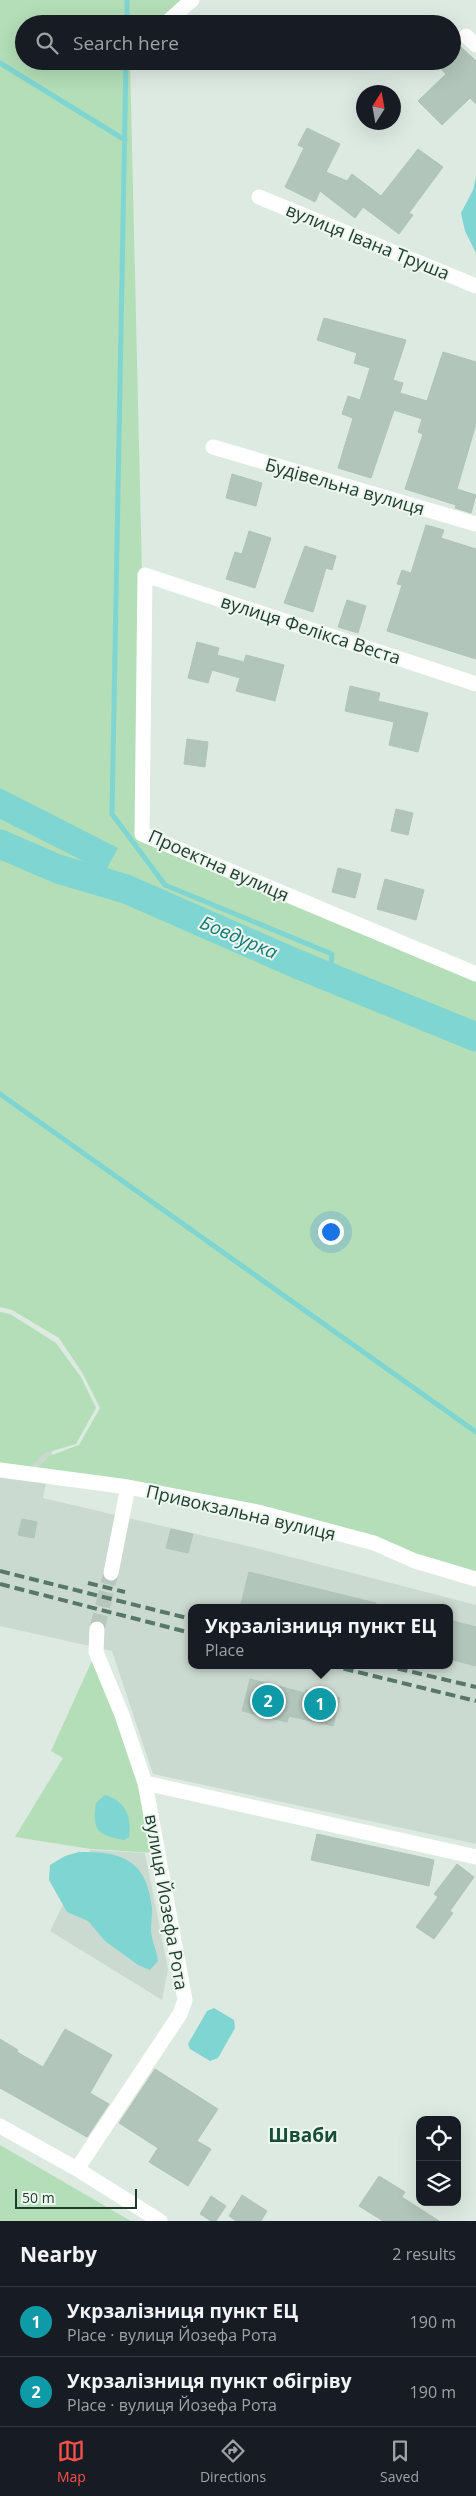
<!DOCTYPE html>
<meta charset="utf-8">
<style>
body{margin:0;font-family:"Open Sans",sans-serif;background:#242831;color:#f1f3f6}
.controls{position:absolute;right:15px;bottom:15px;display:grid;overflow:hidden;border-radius:10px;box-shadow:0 5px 20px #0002}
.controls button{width:45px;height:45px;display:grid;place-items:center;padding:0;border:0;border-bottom:1px solid #363941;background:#171b24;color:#f1f3f6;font:25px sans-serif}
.compass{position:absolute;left:356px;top:85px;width:45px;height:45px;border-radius:50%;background:#171b24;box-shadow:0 5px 20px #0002;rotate:11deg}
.scale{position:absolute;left:15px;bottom:12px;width:122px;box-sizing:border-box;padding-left:5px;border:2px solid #1e3b2d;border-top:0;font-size:14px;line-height:18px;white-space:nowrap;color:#1e3b2d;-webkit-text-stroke:4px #edf7f0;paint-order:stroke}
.you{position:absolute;left:330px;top:1231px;width:18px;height:18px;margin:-12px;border:4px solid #fff;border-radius:50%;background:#1a73e8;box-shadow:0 0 0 8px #1a73e833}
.badge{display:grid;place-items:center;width:32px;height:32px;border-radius:50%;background:#fd5148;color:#fff;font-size:16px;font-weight:700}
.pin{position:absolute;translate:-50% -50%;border:2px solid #fff;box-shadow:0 1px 5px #0006}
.popup{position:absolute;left:188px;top:1604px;width:265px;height:65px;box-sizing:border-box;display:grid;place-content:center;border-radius:10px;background:#171b24;filter:drop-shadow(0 1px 4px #0005);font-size:16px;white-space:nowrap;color:#9ea1a6}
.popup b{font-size:19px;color:#f1f3f6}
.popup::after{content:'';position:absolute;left:50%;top:100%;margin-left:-10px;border:10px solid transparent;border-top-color:#171b24}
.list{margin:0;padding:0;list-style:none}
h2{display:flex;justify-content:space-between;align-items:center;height:65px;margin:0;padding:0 20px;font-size:21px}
h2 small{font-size:16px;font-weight:400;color:#9ea1a6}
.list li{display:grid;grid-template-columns:32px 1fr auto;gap:15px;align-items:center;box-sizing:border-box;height:70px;padding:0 20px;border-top:1px solid #363941}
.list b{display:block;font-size:19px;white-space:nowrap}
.list p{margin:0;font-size:16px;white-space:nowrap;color:#9ea1a6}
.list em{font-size:16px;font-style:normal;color:#9ea1a6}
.icon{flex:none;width:28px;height:28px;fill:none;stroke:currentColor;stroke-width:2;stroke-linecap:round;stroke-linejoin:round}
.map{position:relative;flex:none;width:476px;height:2221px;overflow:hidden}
.search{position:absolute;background:#171b24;box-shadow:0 5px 20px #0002;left:15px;right:15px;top:15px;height:55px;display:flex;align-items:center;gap:12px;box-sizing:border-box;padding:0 18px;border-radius:28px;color:#9ea1a6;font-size:19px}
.sheet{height:205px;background:#171b24}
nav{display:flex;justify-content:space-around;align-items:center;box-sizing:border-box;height:70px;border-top:1px solid #363941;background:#171b24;font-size:14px;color:#9ea1a6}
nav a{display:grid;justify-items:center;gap:2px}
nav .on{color:#fd5148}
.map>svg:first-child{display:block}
.built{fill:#cbdad0;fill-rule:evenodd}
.green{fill:#b3deb7}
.water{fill:#7fd5d1}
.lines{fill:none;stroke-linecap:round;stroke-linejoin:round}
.stream{stroke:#7fd5d1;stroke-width:5}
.river{stroke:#7fd5d1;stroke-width:29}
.building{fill:#b2c5ba;stroke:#afc4b7}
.minor-tunnel{stroke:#b7c7be;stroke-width:15;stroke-dasharray:15 8;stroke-linecap:butt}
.minor{stroke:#fff;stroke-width:15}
.rail{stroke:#577768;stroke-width:4;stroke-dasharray:10 5;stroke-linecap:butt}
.labels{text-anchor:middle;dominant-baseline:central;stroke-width:4;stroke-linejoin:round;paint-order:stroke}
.street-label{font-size:18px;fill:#1e3b2d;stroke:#edf7f0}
.water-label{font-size:19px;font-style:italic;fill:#147a78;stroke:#edf7f0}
.neighbourhood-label{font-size:19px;font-weight:bold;fill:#184e36;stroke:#edf7f0}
</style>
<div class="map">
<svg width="476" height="2221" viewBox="0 0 476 2221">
<rect width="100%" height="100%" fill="#ddeae2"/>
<path class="built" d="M0 1373 65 1388 43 1498 256 1548 476 1605V1844L153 1774 112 1651 0 1626ZM191 1608H449V1665H191Z
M90 1850 145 1853 168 1969 162 2000 50 1931Z"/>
<path class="green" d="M0 0H185L158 24H24V61H130L142 574 140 837 476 980V1573L454 1568 376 1539 37 1468 49 1456 79 1445 100 1408 83 1374 59 1338 12 1310 0 1307Z
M0 1312 10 1314 56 1343 81 1377 96 1408 76 1444 45 1453 31 1467 0 1464Z
M96 1652 122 1715 156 1853 91 1849 15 1837 63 1758 51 1751Z
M0 2145 131 2221H0Z"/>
<path class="water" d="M476 177V253L465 231 461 213 473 190Z
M0 788 118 848 105 872 0 819Z
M105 1795C126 1801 132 1817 129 1837L124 1840C97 1835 92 1830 96 1803Z
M79 1852C122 1851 147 1860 152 1908 152 1916 151 1923 151 1931 152 1942 157 1951 158 1961L150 1970 138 1965 105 1941 88 1921 67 1912 49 1880 50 1865 65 1856Z
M214 2008 234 2020 235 2028 218 2058 210 2061 190 2049 188 2044 207 2011Z"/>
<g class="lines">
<path class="stream" d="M127 24V0
M126 61 112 814 165 885 332 954 330 976
M0 63 125 140
M0 1094 476 1432"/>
<path class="river" d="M0 844 58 869 126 889 297 964 476 1037"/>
</g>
<path class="building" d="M461 47 476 61V104L470 98 442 125 418 101 446 74 440 68 447 61H452V56Z
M307 128 340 144 326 172 347 181 352 174 381 196 418 149 443 167 409 213 413 215 399 234 363 207 355 218 320 191 315 202 285 187 304 148 298 145Z
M324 318 406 340 393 380 403 383 400 393 427 401 443 352 476 362V424L457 489 476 495 471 513 455 508 456 505 405 489 423 434 418 432 422 419 394 410 371 478 338 468 353 418 342 414 348 396 360 400 370 368 354 363 357 353 317 340Z
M232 474 262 483 256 506 226 498Z
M426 525 444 530 441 538 476 549V659L387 631 402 585 397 584 402 570 411 573Z
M249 531 271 538 255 588 226 579 235 552 242 554Z
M305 546 336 556 332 570 326 568 313 612 284 603Z
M347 600 366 606 358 633 338 627Z
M197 642 219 648 217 655 244 662 246 655 284 665 275 701 236 691 240 678 212 670 208 683 188 678Z
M350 686 380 693 378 701 428 713 418 752 389 745 394 722 345 711Z
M187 739 208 742 205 767 184 764Z
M396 809 413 813 408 835 391 831Z
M338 868 361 874 355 898 332 892Z
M385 879 424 890 416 920 377 909Z
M22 1519 37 1522 34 1538 18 1535Z
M171 1529 193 1534 188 1553 166 1548Z
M249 1572 376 1603 375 1608H240Z
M449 1620 476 1627V1666L449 1659Z
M250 1679 305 1693 306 1690 340 1698 333 1726 289 1716 287 1722 242 1711Z
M317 1834 434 1860 429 1886 311 1860Z
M457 1864 474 1877 450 1911 453 1913 434 1939 416 1927 438 1897 434 1894Z
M65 2029 112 2055 90 2093 109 2104 87 2137 0 2088V2039L18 2050 17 2052 43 2067Z
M155 2069 218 2109 197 2141 211 2149 188 2186 149 2162 158 2148 119 2123Z
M379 2176 405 2192 402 2197 439 2221H383L359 2206Z
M242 2195 267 2211 261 2221H236L229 2216Z
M211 2196 226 2206 216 2221H211L200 2214Z"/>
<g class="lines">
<path class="minor-tunnel" d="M97 1629 111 1573"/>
<path class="minor" d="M165 24 192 0
M466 36 476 45
M259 197 476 286
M213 447 476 524
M476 684 145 575 142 834 476 974
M0 1470 128 1487 258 1512 374 1543 415 1561 476 1579
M111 1573 128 1487
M145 1783 476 1857
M0 2126 77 2169 160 2221
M77 2169 180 2014 185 2000 145 1783 122 1715 96 1652 97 1629"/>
<path class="rail" d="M0 1571 191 1619
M88 1583 125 1592
M0 1584 191 1633
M329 1665 476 1701
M383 1665 476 1687"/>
</g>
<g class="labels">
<g class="street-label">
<text transform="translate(368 241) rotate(22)">вулиця Івана Труша</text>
<text transform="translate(345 486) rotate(16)">Будівельна вулиця</text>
<text transform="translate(311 629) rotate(18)">вулиця Фелікса Веста</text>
<text transform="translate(219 865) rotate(24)">Проектна вулиця</text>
<text transform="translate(241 1512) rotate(13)">Привокзальна вулиця</text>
<text transform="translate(167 1902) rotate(80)">вулиця Йозефа Рота</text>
</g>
<g class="water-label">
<text transform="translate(239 937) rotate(23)">Бовдурка</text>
</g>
<g class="neighbourhood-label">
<text x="303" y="2135">Шваби</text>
</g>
</g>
</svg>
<div class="controls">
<button><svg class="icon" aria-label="locate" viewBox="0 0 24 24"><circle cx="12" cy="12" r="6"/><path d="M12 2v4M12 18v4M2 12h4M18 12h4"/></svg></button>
<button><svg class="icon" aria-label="layers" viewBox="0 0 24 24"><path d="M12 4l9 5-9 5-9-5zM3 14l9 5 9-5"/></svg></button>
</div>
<svg class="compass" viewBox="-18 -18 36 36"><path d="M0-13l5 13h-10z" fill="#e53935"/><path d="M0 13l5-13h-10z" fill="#9ea1a6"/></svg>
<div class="scale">50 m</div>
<div class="you"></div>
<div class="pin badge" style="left:320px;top:1704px;background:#0f9aa8">1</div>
<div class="popup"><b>Укрзалізниця пункт ЕЦ</b>Place</div>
<div class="pin badge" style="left:268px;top:1701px;background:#0f9aa8">2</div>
<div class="search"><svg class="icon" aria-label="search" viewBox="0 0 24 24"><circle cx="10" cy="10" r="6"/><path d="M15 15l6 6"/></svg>Search here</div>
</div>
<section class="sheet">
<h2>Nearby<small>2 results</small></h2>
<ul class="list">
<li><span class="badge" style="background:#0f9aa8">1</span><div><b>Укрзалізниця пункт ЕЦ</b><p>Place · вулиця Йозефа Рота</p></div><em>190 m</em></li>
<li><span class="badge" style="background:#0f9aa8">2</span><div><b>Укрзалізниця пункт обігріву</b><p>Place · вулиця Йозефа Рота</p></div><em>190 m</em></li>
</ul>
</section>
<nav>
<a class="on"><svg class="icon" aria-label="map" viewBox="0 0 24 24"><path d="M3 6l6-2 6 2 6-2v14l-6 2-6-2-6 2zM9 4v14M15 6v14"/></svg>Map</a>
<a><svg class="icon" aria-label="directions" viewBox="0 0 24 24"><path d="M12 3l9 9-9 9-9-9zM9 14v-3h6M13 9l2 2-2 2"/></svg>Directions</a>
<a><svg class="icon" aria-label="saved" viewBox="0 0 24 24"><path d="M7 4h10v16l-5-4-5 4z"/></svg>Saved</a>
</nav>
